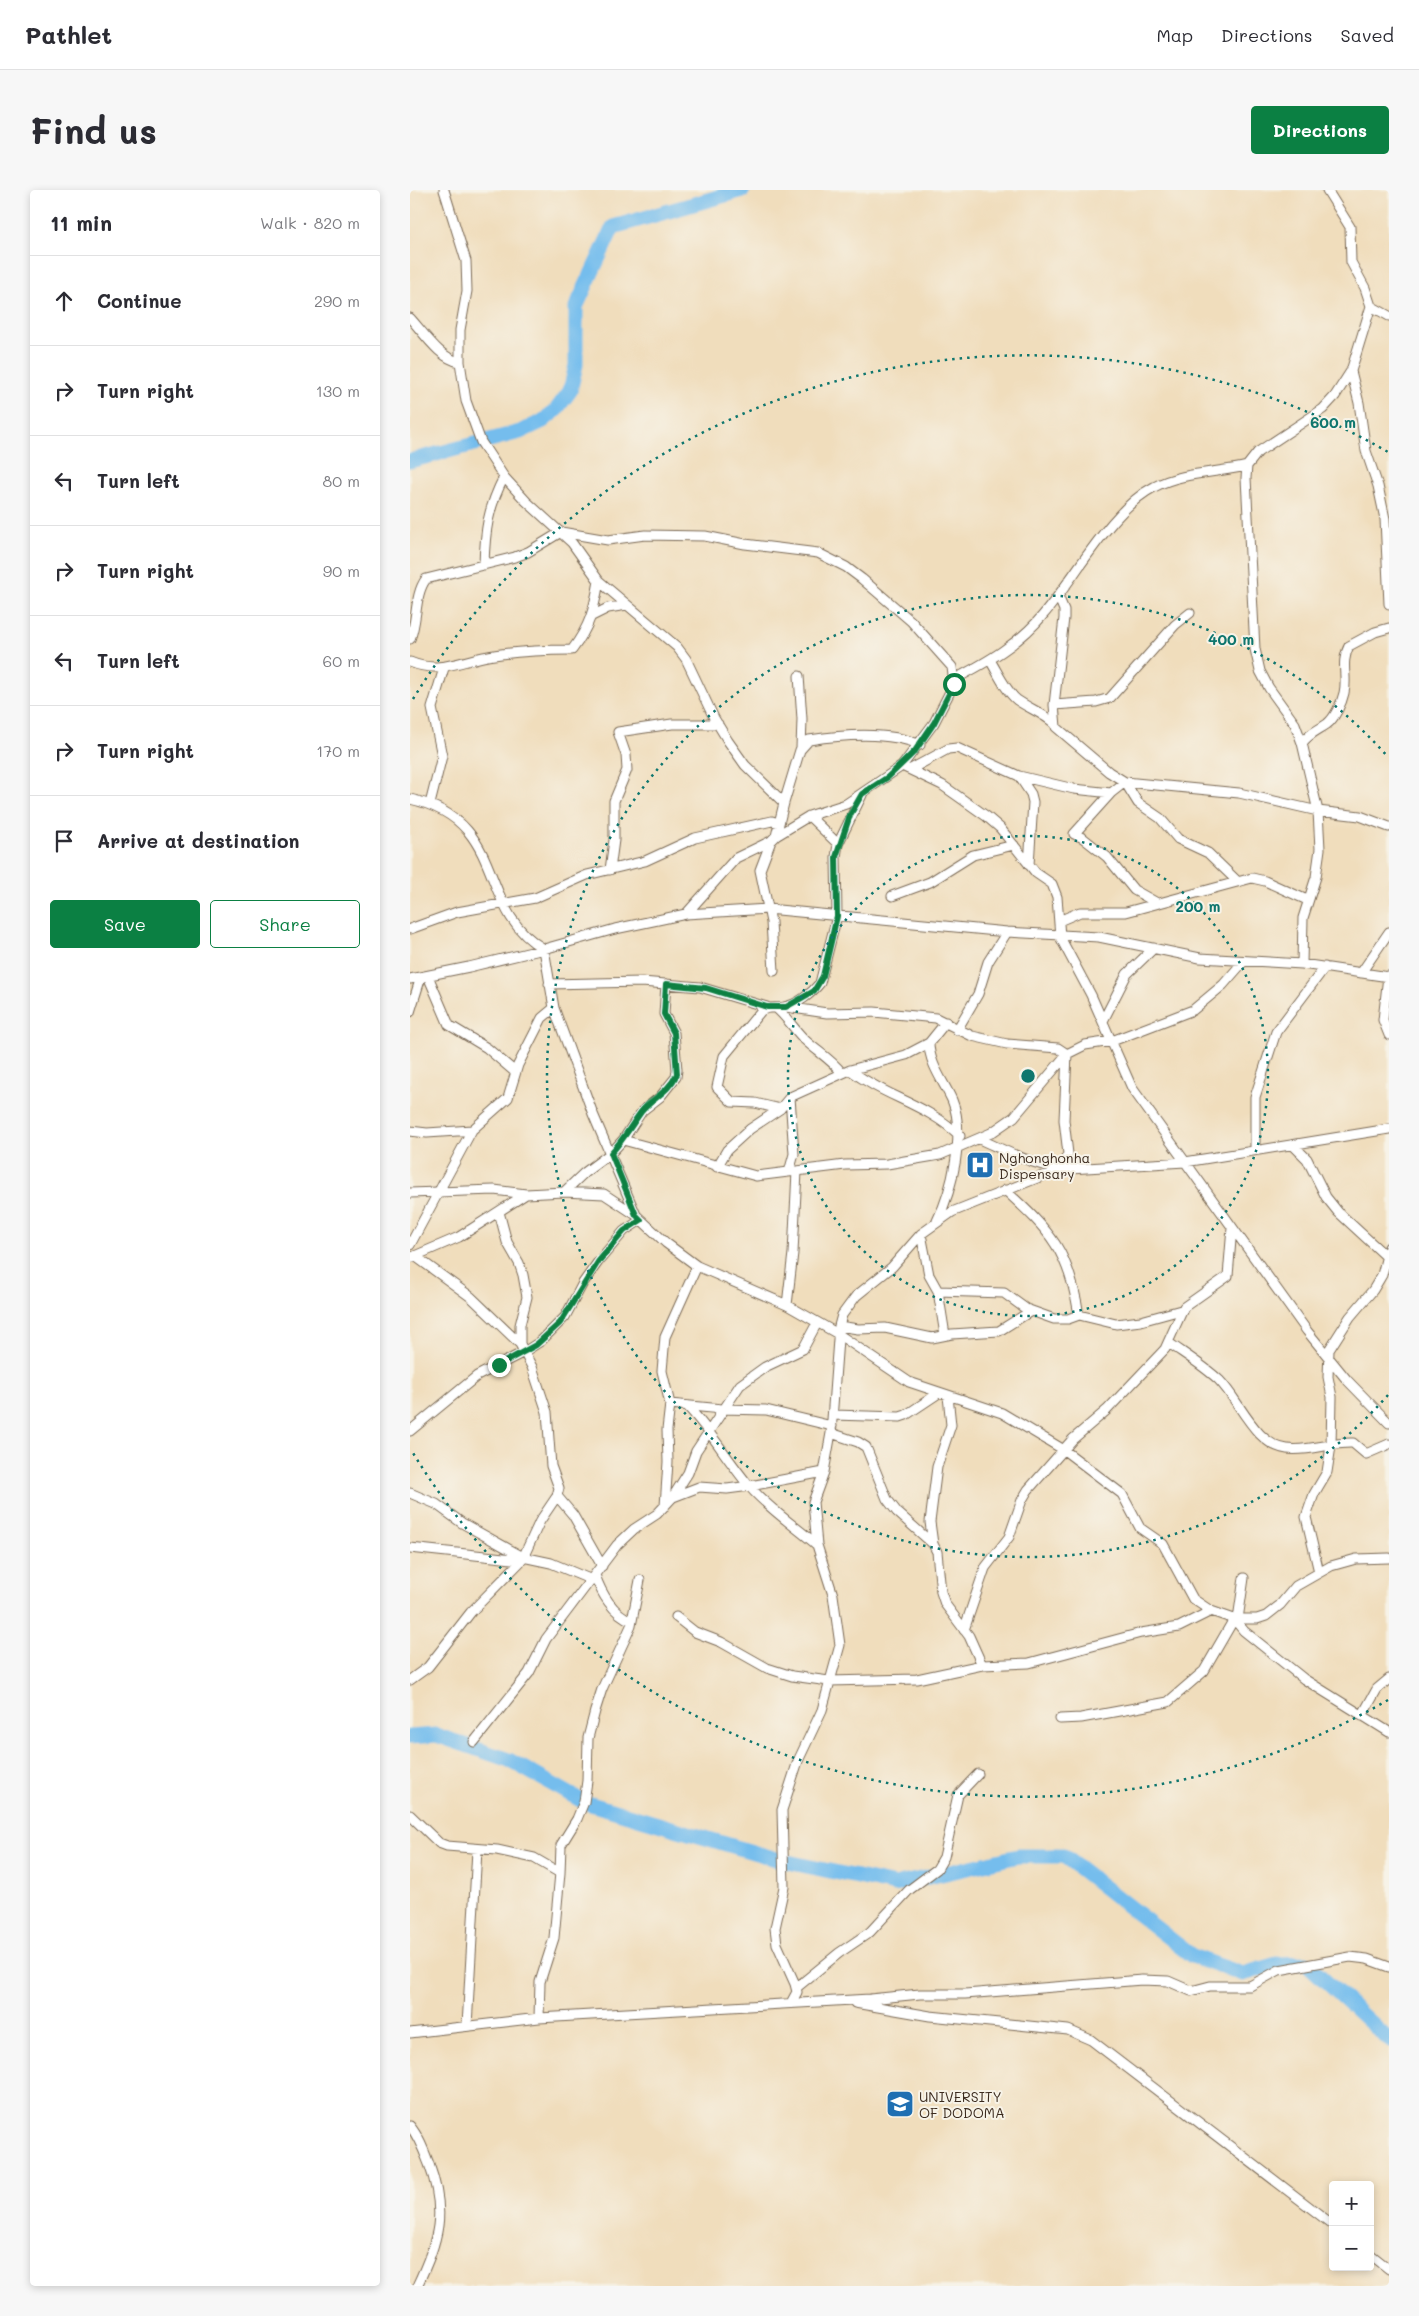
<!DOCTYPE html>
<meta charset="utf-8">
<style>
body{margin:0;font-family:Mali,sans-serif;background:#f7f7f7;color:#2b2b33}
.controls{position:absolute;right:15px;bottom:15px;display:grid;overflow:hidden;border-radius:5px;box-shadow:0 2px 8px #0003}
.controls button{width:45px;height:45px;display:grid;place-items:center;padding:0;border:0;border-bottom:1px solid #e1e1e2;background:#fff;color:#2b2b33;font:25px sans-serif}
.stop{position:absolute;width:15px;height:15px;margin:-11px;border:4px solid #0b8043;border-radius:50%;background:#fff}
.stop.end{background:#0b8043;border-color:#fff;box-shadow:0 1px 5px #0008}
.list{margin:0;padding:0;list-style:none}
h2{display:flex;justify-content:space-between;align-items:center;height:65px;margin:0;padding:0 20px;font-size:21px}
h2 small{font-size:16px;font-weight:400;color:#7c7c81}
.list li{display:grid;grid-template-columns:32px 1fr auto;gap:15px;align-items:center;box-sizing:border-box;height:90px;padding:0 20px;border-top:1px solid #e1e1e2}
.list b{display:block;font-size:19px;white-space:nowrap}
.list em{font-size:16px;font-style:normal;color:#7c7c81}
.actions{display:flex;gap:10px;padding:15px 20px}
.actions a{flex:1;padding:11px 0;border:1px solid #0b8043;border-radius:5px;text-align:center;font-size:18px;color:#0b8043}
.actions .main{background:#0b8043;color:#fff}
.icon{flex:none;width:28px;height:28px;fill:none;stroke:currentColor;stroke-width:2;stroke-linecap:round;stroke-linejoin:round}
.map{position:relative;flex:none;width:979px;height:2096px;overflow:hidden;border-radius:5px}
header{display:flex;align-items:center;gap:30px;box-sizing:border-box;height:70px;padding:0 25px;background:#fff;border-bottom:1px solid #e1e1e2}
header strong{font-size:24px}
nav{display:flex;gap:28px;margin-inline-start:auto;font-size:18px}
.intro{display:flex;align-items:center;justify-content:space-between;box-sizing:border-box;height:120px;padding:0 30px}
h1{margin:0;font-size:35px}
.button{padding:12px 22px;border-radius:5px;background:#0b8043;color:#fff;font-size:18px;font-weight:700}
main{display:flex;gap:30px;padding:0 30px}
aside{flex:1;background:#fff;border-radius:5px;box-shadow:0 2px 8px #0003}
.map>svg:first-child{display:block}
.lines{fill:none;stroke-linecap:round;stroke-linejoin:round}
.river{stroke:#75bded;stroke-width:15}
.street-casing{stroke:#7a6955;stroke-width:11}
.street{stroke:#fff;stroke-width:9}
.route{stroke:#0b8043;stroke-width:6}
.ring{fill:none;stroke:#0f766e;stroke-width:2.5;stroke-dasharray:2.5 5}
.labels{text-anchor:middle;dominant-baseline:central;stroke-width:4;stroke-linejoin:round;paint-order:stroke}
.poi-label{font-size:14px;fill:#3b2a1e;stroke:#f7f3e8;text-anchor:start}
.centre{fill:#0f766e;stroke:#f7f3e8;stroke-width:2.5}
.ring-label{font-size:15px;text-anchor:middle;font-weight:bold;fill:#0f766e;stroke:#f7f3e8;stroke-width:4;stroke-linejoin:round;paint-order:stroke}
</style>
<header>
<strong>Pathlet</strong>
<nav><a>Map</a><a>Directions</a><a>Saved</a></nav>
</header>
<div class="intro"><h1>Find us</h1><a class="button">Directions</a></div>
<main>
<aside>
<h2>11 min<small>Walk · 820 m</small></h2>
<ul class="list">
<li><svg class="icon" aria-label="ahead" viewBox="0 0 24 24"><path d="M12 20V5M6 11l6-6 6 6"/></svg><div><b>Continue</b></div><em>290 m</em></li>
<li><svg class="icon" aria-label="right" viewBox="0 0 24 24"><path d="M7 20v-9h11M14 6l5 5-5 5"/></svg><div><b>Turn right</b></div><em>130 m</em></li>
<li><svg class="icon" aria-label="left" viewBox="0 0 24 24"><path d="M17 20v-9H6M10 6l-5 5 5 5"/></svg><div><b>Turn left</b></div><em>80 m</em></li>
<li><svg class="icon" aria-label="right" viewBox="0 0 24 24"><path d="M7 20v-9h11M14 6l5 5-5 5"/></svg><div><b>Turn right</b></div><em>90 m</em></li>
<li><svg class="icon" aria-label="left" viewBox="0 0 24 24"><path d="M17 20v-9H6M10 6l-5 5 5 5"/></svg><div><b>Turn left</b></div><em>60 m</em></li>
<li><svg class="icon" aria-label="right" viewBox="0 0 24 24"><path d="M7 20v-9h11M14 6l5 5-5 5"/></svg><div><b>Turn right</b></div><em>170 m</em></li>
<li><svg class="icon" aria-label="arrive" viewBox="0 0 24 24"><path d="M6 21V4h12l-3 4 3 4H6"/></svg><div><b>Arrive at destination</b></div></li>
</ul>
<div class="actions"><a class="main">Save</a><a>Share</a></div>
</aside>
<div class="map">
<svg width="979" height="2096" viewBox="0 0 979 2096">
<rect width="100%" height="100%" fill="#f7f3e8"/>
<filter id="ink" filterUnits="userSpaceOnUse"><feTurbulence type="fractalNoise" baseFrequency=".02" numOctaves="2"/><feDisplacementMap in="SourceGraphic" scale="10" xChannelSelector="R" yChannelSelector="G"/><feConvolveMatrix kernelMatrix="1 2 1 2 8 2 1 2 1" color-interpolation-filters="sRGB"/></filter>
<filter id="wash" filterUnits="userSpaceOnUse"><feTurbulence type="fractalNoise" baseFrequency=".0096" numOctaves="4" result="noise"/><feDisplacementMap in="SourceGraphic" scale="20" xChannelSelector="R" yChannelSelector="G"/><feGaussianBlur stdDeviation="1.12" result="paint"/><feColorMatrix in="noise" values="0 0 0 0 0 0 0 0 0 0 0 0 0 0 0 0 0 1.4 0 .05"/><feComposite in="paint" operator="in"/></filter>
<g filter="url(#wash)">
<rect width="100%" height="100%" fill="#f0ddbc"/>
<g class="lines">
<path class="river" d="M0 271 110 242 133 231 146 220 160 201 166 175V117L203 37 333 0
M0 1547 26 1545 99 1570 174 1612 373 1671 485 1695 608 1666H654L782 1766 833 1784 867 1774 896 1773 979 1850"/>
</g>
</g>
<g filter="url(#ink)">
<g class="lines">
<defs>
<path id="street" d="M34 0 56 71 57 101 50 140V172L56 211 71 252 94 287 116 311 162 353 189 391 267 457 276 469 304 528 318 551 335 575 374 613 366 646
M961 116 979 126
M0 128C14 143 30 169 50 172
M941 181 949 213 956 261 968 296 975 329 979 414
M74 375C75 340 78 318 94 287
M648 406 654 420V428L644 515 646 537 699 582 715 592 728 613 750 628 768 649 798 663 827 691
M182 426 198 418 217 415
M0 449C8 430 4 405 16 389L105 367 118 362 151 342 198 350 235 345 295 346 335 354 408 363 436 377 452 389 501 431 542 477 544 494 524 533 492 576 436 614 399 626 366 646 361 651 350 680 361 732 364 781
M580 470C588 483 595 500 607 510 620 519 633 523 645 534
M0 472C31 485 53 469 84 465 110 461 135 460 162 460 180 436 184 420 189 391
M389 486 392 529 391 558
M545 489C577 472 609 454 633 425 665 388 701 319 744 297 771 282 808 283 837 276
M644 515 686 512 700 508 765 435 780 423
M892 553C901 542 907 541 917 534 925 528 932 512 934 503 938 487 930 473 939 456L965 442 979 438
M492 576 532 595 576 626 590 638 626 683 642 694 647 707 650 747 681 805 722 898 897 1141 937 1190 979 1233
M501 579 538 559 547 558 609 586 621 604 623 612 619 675
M609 586 664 599 701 603
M0 609C100 631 64 719 134 759L144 818 183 924 226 1025
M374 613 390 560 399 550C431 545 480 541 510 555
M20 614 32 566 22 518 34 478
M399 626 428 654
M200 680 204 650V611L217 580 216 565 208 542 262 534H308
M482 706 520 692 563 665 604 655
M747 713 724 700 697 667 673 648 664 644 701 603 715 592 829 603 908 621 950 626 979 637
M276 724 326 668 361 651
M649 731 670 722H716L842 688 855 691 897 710
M0 739 47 722 125 708 177 685 235 671 285 648 362 631 369 633
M892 774 893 728 906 687 910 659 908 621 892 553 885 534 859 498 850 481 845 459 836 288 837 276 848 262 913 219 925 206 941 181 961 116 955 98 941 72 940 37 917 0
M951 783 979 742
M18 786 39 835 77 858 105 882
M978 786 973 830 979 845
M0 789 59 777 134 759 205 739 276 724 358 719 597 742 689 747 790 768 892 774 979 787
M139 794 232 792 290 797 357 817
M376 817 417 823 464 822 526 828 562 846 597 854 648 858 657 864 654 930 658 964 650 979 542 1022 511 1044 482 1077 446 1106 432 1125 429 1136 421 1243 414 1282 403 1312 407 1355 423 1405 430 1455 412 1520 388 1571 372 1620 374 1697 365 1738 367 1754 385 1794 387 1802 381 1813
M366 818C378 828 385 841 396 851 408 862 421 869 432 883
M0 822 11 787
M693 831 717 784 744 758
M547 840 568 804 578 772 597 742
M519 853C519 874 534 892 542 910 556 943 542 1001 527 1031
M440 880C475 907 517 914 550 946
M370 919 345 913 322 912 307 897 314 866 351 821C359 816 365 819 374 817 387 815 402 803 410 793L427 726 426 667 428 654 452 605
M0 941 17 943 62 940
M569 949C597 961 629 979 660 979L775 972 979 939
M213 950 346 986 435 975 477 974 530 965 581 943 604 927 657 864 675 855 702 851 783 820 813 795 834 771
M883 955 897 969 916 1007 928 1022 979 1069
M845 960V907L866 842 915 777
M307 977 317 960 340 939 370 919 380 907 440 880 496 865 519 853 536 832
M379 982 384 964 380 907
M595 1000C641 1042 659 1061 669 1125
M154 1002 174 983 201 963 213 950 232 921 250 907 266 887 267 880 264 843 254 824 256 794
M0 1003 84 1000 116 1004
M89 1022 97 1052 109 1073 113 1085 117 1107 110 1135V1154L122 1177 137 1222 141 1276 149 1298 147 1306 163 1325 192 1376
M511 1044 519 1085 528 1101 535 1145
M0 1055 62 940 98 908 108 875 132 828 144 818
M5 1066 61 1107 110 1154
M0 1068 49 1047 116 1004 154 1002 194 1004 226 1025 256 1053 287 1076 377 1115 428 1144 499 1192 592 1223 654 1260 712 1304 730 1338 753 1354 783 1409 801 1421 824 1429H847L856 1426 870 1415 886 1396 921 1376 946 1369 979 1368
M528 1101 594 1103 616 1119 644 1129H658L669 1125 706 1134 731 1131 771 1120
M377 1115 383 1063 387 981
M429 1136 448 1139 475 1138 522 1148 542 1144 589 1141 621 1121
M759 1153C776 1165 794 1176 809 1190 830 1211 845 1255 877 1259 899 1262 921 1252 943 1253L956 1264 979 1254
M538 1206 541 1235 527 1277 520 1332 523 1354 527 1362 531 1402 535 1414 559 1446 572 1475
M260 1214 312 1219 356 1220 422 1236
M277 1216C301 1241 318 1271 340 1297 359 1319 385 1336 407 1355
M423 1225 490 1227 496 1225 529 1203
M0 1241 67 1186 114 1162 131 1151 155 1127 173 1093 188 1072 214 1041 231 1030
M421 1243 448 1252 456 1257 477 1309 487 1322 523 1354
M0 1303 26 1314 52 1333 113 1367 141 1373 182 1390
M263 1307 289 1297 317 1299 340 1296 414 1282
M255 1316 258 1272 257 1240 260 1214 252 1181 255 1147 287 1076
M0 1358 112 1370
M909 1382 896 1327 904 1304 917 1282 921 1256 922 1207 918 1187 919 1160 940 1127 963 1100 972 1085 979 1057
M185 1385C191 1403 203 1424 222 1431
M266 1427 285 1442 311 1452 357 1478 382 1486 419 1491 507 1489 572 1475 619 1473 731 1443 769 1437 801 1421
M828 1429 834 1388
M554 1440 575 1378 599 1347 612 1310 618 1300 663 1249 697 1220 755 1159 774 1117 818 1086 822 1038
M0 1490 18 1477 61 1422 112 1370 130 1331 147 1306
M952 1526 967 1499 979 1489
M650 1529 671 1528 758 1512 794 1481 824 1429 834 1441 894 1489 979 1542
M64 1552 119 1483 136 1449 207 1355 224 1339 247 1324 262 1308 278 1283 286 1261 330 1195 355 1177 393 1159 407 1133
M0 1625 29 1653 37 1656 87 1660 124 1668 150 1683 144 1748 130 1792 129 1828
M150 1683 151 1655 167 1629 174 1612 177 1591 178 1548 185 1521 192 1499 221 1436 230 1390
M386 1798 429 1763 460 1742 499 1700 527 1679 534 1667 548 1605 568 1584
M445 1813 520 1826 658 1840 681 1850 923 2035
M57 1836 67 1660
M0 1843 129 1828 460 1809 510 1804H555L732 1790 758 1791 781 1801 800 1796H840L869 1780 940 1767 957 1769 979 1777
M0 1936C9 1947 14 1961 19 1974 37 2023 29 2049 7 2096
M960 2064 979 2079"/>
</defs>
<use href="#street" class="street-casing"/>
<use href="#street" class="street"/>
</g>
</g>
<g class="lines" filter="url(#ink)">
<path class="route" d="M89 1175 126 1155 150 1133 188 1072 214 1041 231 1030 226 1025 201 963C213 950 221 936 231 922 242 908 258 903 267 884L264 843 254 824 256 794 296 798 357 817H376L404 801 413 786 427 726 426 667 440 625 452 604 478 587 505 561 524 533 544 494"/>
</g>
<g class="ring">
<circle cx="618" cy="886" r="240"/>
<path d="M978 1205A481 481 0 1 1 978 567"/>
<path d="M978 1510A721 721 0 0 1 3 1263M3 509A721 721 0 0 1 978 262"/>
</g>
<defs>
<symbol id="hospital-square" viewBox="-11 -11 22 22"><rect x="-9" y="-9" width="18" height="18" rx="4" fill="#1f6fb2" stroke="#f7f3e8"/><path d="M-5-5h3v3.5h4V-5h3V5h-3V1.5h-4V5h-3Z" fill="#fff"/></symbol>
<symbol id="university-square" viewBox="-11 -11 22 22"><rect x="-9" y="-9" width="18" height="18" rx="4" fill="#1f6fb2" stroke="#f7f3e8"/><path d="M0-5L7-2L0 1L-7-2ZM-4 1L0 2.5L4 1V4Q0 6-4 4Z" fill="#fff"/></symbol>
</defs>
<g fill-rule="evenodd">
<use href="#hospital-square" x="554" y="959" width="32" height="32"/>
<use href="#university-square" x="474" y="1898" width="32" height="32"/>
</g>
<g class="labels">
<g class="poi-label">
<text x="589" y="967">Nghonghonha<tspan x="589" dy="16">Dispensary</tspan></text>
<text x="509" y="1906">UNIVERSITY<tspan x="509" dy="16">OF DODOMA</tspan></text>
</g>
</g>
<circle cx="618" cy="886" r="8" class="centre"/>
<g class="ring-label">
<text x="923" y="238">600 m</text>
<text x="821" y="455">400 m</text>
<text x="788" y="722">200 m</text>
</g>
</svg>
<div class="controls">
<button>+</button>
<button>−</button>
</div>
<div class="stop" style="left:544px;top:494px"></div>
<div class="stop end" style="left:89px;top:1175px"></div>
</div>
</main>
